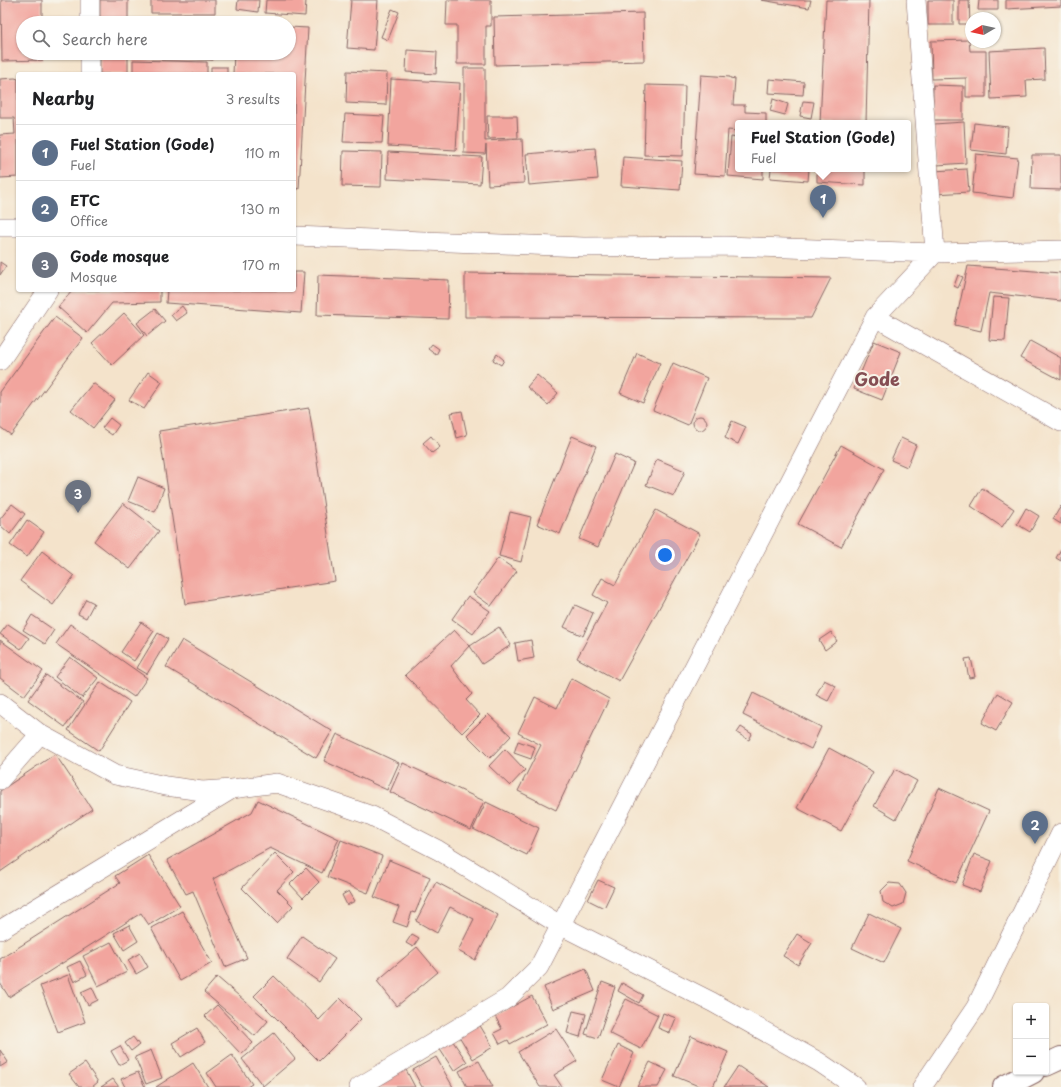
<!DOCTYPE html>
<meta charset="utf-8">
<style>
body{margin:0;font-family:"Playpen Sans",sans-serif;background:#f6f6f6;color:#202124}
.controls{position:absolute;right:12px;bottom:12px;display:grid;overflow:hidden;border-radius:4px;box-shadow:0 1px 3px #0004}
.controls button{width:36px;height:36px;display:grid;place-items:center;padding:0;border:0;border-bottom:1px solid #e0e0e0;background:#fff;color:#202124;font:20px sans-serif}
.compass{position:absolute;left:965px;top:12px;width:36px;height:36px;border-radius:50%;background:#fff;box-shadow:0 1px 3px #0004;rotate:261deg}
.you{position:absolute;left:665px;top:555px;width:14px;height:14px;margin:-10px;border:3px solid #fff;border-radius:50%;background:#1a73e8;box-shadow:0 0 0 6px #1a73e833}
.badge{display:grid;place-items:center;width:26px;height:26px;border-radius:50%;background:#d1495b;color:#fff;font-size:13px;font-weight:700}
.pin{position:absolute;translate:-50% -33px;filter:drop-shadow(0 1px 2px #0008)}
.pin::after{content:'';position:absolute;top:21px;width:14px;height:12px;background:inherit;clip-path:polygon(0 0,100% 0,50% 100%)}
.popup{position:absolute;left:735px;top:120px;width:176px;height:52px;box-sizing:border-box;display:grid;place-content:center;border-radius:4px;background:#fff;filter:drop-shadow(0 1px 3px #0005);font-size:13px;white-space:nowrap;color:#757577}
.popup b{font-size:15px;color:#202124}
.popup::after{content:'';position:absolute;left:50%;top:100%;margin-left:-8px;border:8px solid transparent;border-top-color:#fff}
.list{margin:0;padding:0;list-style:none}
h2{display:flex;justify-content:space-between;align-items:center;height:52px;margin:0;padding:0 16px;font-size:17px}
h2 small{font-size:13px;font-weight:400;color:#757577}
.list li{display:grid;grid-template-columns:26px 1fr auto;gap:12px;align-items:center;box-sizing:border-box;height:56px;padding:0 16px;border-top:1px solid #e0e0e0}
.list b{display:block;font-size:15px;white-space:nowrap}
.list p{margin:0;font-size:13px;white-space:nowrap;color:#757577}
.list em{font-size:13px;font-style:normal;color:#757577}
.icon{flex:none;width:22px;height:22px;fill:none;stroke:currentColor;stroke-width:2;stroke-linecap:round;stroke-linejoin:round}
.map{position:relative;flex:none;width:1061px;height:1087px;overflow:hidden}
.search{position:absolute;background:#fff;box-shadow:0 1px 3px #0004;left:16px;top:16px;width:280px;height:44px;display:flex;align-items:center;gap:10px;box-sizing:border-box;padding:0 14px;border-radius:22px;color:#757577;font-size:15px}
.panel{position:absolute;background:#fff;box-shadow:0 1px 3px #0004;left:16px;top:72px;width:280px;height:220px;border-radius:4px}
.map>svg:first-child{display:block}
.building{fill:#f2a59e}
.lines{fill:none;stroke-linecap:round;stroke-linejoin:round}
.minor-casing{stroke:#866463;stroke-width:20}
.secondary-casing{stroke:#866463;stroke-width:24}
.minor{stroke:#fff;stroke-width:19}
.secondary{stroke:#fff;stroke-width:22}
.labels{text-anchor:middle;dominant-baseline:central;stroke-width:4;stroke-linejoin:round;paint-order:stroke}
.town-label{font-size:18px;font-weight:bold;fill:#854e53;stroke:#f7f3e8}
</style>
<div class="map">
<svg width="1061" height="1087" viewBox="0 0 1061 1087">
<rect width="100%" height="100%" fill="#f7f3e8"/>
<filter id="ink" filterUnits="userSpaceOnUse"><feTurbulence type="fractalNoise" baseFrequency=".025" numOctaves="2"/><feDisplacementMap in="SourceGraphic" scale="8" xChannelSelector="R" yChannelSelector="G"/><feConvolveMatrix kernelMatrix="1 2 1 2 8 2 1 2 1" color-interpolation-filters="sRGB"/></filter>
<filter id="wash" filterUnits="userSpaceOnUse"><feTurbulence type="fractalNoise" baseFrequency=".012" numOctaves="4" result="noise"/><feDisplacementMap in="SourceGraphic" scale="16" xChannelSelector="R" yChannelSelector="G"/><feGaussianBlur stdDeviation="0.9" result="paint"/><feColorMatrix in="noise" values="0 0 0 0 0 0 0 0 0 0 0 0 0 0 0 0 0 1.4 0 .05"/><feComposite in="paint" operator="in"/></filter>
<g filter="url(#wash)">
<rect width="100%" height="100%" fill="#f4e3cb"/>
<g id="blocks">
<path class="building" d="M1 0H42V23H23V53H43V60L2 61Z
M100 0H128V23H100Z
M151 0H215V13H151Z
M238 0H259L258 12 237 9Z
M266 0H306L305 16 265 13Z
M351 0H378L374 50 347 48Z
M447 0H491V26H486V64H457V25H446Z
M761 0H811L809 8Z
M826 0H869L866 123H820Z
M928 0H953V25H928Z
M959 0H969L970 24H959Z
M979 0H998V10H978Z
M1006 0H1061V6L1006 9Z
M392 9 399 12 388 40 381 37Z
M643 13 644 61 495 65 494 17Z
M150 21 169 22V23H150Z
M289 27 308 28 299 189 294 188V74H233L234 53H289Z
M969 40 970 51H986V97H966V78L932 79 931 41Z
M1044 48 1045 79 1026 80 1027 97 991 99 989 51Z
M407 50 437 52 436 74 406 72Z
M100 53H128V74H100Z
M148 53H214L213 60 147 56Z
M133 60 207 62V74H133Z
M211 67H227V74H211Z
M464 68H485V141L522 139 524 183 488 185 486 145 485 154 464 153Z
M347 71 387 73 386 105 346 103Z
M701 75 730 77V78L735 79 733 105H745V112L766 113V123H738V131L728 130 725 176 694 174Z
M15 78 18 79V177L0 178V135L15 134 14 118H0V79Z
M391 79 460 83 456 150 388 146Z
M769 79 804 82 803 95 768 93Z
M646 85 685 86 683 156 644 155Z
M933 85 963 86V120H933Z
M773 99 788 104 785 115 770 111Z
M803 101 814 102 811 118 800 116Z
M345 114 384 116 382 143 343 142Z
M487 116H517L518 138 488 139Z
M964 122 966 163 937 165 934 124Z
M974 123 1008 127 1006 154 971 150Z
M731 137 738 138V169H763V179L728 176Z
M595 148 598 179 529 185 526 154Z
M343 151 382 152 381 187 342 186Z
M388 152 482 157 480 184 387 179Z
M976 154 1018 158 1013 198 972 193Z
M1032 155H1061V190L1031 189Z
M623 157 682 161 680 190 621 186Z
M771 169H809L808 181 770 178Z
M817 169H865V185L817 182Z
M967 169 969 192 935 194 933 171Z
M0 262 6 266 0 275Z
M968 266 1061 273V301L989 293 981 331 955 325Z
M294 272H304L301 313 166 303 167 290H294Z
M465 273 831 278 811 318 465 317Z
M318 275 449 280 448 319 317 315Z
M958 275 963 277 958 288 954 286Z
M73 290H160V302L112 303 87 333 58 307Z
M993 297 1009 298 1005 341 989 340Z
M182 306 187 313 176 321 171 315Z
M155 309 165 321 147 336 137 323Z
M124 313 144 335 112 365 92 343Z
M55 317 83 338 11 435 0 427V392Z
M874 341 901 352 882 400 854 389Z
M1030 341 1061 358V380L1020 358Z
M432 344 439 349 436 355 428 349Z
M637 353 660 363 643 403 620 393Z
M497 354 504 360 501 365 493 360Z
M673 363 707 378 688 425 653 410Z
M148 372 162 382 144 409 129 400Z
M537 375 558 393 548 405 527 387Z
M93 383 115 400 93 428 71 410Z
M309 408 335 581 185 604 159 431Z
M462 411 467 435 457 438 451 413Z
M693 423a7 7 0 1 1 14 0a7 7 0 1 1-14 0Z
M110 418 119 425 112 435 102 428Z
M732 421 746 427 738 444 725 438Z
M431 436 440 447 432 453 423 443Z
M572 436 596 446 560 534 537 524Z
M901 438 916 445 907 467 891 460Z
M841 445 884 469 841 547 798 524Z
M615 454 634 463 598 547 579 539Z
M657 459 685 471 674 496 646 485Z
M138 477 164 488 155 512 128 501Z
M982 488 1014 509 1002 527 971 506Z
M123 503 159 531 130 569 94 541Z
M12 504 25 514 10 534 0 525V519Z
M1061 506V524L1053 519Z
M1026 508 1039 516 1030 532 1017 524Z
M656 510 700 534 619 681 577 658 607 603 593 595 602 578 615 585Z
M510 512 531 517 521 562 499 556Z
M27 520 44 532 27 557 10 545Z
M1061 549V561L1056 558Z
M42 551 74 576 53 605 20 581Z
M498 558 517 571 491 606 473 593Z
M468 596 490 611 473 634 452 619Z
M86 599 94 603 86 618 78 614Z
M575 605 593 613 583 636 564 627Z
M32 615 54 630 45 644 23 630Z
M141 622 154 631 134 661 121 652Z
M8 624 29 638 21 649 0 634Z
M70 624 147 678 134 697 56 644Z
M499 627 511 645 482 664 470 646Z
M454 630 469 646 451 666 472 694 466 700 480 715 462 733 405 675Z
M831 632 837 641 825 650 819 640Z
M158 633 168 639 147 674 137 668Z
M0 640 43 671 24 696 0 678Z
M182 640 332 731 316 758 166 667Z
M531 640 534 658 518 661 515 643Z
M70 657 98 678 82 698 55 677Z
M971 658 975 677 969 678 965 659Z
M46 675 83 702 65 727 28 700Z
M571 678 609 699 556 810 518 791 541 745 518 733 535 697 557 708Z
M824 680 836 686 828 701 816 695Z
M100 682 130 702 99 751 68 730Z
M753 693 821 727 811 749 743 715Z
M998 693 1013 702 996 731 982 723Z
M488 714 511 736 490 758 467 735Z
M741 727 752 734 749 740 737 733Z
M337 734 399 763 387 790 324 761Z
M518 741 535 747 531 759 514 753Z
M829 748 873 772 841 831 797 808Z
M505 749 525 770 510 786 489 766Z
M55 754 92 809 0 872V791Z
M403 763 484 801 471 830 390 792Z
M895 769 917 781 896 819 874 806Z
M939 788 989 811 956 883 907 861Z
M258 800 339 839 322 873 270 848 213 879 247 958 225 967 193 891 186 894 167 860 252 812Z
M486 802 539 828 527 855 473 829Z
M341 840 382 856 368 893 327 877Z
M275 853 294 872 277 890 293 906 277 923 242 888Z
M974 854 992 861 980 892 962 885Z
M148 855 180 906 149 925 141 913 9 997 0 983V959L120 883 115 876Z
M389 860 430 877 415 913 412 912 407 927 393 922 399 907 374 897Z
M306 868 319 882 303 898 290 884Z
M598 880 614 887 604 908 588 900Z
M436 882 498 915 475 960 458 951 474 919 450 907 437 933 416 921Z
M889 883 900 884 906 893 903 904 893 908 883 902 881 891Z
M349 891 355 901 347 905 342 895Z
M182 911 212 963 180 981 151 928Z
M869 913 901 929 884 963 852 948Z
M129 925 138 941 124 950 114 933Z
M412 934 419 938 413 947 406 943Z
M797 934 812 943 798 965 783 956Z
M302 936 335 959 319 982 287 959Z
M111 942 127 972 98 986 83 956Z
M417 947 438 972 397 1006 377 981Z
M140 953 148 967 136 974 128 960Z
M80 961 87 975 74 982 67 967Z
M586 969 595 991 553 1009 544 987Z
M68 975 85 1022 58 1032 40 986Z
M274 976 319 1020 340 998 361 1019 319 1061 254 996Z
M217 977 268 1021 255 1036 204 992Z
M602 982 615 987 598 1038 585 1034Z
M622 983 643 995 639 1003 618 991Z
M92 987 98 1000 88 1005 81 992Z
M532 996 547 1024 510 1044 508 1040 500 1044 494 1033 502 1029 495 1016Z
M626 999 658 1015 641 1049 609 1033Z
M217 1005 253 1043 241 1054 205 1016Z
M573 1011 586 1014 580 1037 567 1033Z
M663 1013 676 1018 670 1033 658 1028Z
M479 1024 493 1047 473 1059 459 1036Z
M197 1028 205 1042 181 1057 172 1043Z
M556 1029 577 1061 554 1075 562 1087H540L518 1052Z
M274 1033 295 1059 263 1086 242 1059Z
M691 1036 728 1052 713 1087H701L674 1076Z
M133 1037 139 1045 131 1051 125 1043Z
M452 1040 467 1062 454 1071 439 1048Z
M618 1045 634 1053 619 1087 602 1080Z
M120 1046 128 1060 119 1065 111 1051Z
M0 1050 8 1062 0 1067Z
M151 1050 162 1078 146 1084 135 1057Z
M232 1055 252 1084 247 1087H216L207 1073Z
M436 1057 453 1087H422L413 1070Z
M479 1061 493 1087H467L459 1071Z
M650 1062 667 1070 658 1087H637Z
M85 1063 98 1082 92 1087H79L69 1074Z
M193 1063 208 1087H156Z
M738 1066 769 1087H724Z
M405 1068 415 1087H375Z
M138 1072 145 1087H125L121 1079Z
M113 1079 119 1087H101Z"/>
</g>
</g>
<g filter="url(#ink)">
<use href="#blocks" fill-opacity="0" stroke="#866463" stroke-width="1"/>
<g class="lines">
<defs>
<path id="minor" d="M90 23V0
M90 74V53
M0 227H18
M294 236 584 247 725 246 935 253 1061 250
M875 317 1061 422
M0 361 48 290
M0 703 40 734 115 775 166 786 202 791 232 789 277 783 372 816 438 850 560 925 712 1002 819 1062 856 1087
M0 780 40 734
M0 930 229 791
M359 1087 508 998 539 967 875 317 935 253 916 0
M922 1087 976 1007 1061 833"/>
<path id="secondary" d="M1046 1065 1061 1058
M1004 1087 1033 1072"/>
</defs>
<use href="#minor" class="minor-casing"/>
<use href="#secondary" class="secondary-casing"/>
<use href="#minor" class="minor"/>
<use href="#secondary" class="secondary"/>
</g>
</g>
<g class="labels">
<g class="town-label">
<text x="877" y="378">Gode</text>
</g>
</g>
</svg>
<div class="controls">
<button>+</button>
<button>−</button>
</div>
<svg class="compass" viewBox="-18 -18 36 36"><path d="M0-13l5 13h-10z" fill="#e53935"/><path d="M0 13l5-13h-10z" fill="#757577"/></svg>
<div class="you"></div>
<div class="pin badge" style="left:823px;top:218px;background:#5c6f8a">1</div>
<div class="popup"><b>Fuel Station (Gode)</b>Fuel</div>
<div class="pin badge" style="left:1035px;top:844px;background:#5c6f8a">2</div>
<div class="pin badge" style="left:78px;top:513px;background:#6b7280">3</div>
<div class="search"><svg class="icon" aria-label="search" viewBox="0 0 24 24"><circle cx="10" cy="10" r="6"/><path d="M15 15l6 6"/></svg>Search here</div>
<section class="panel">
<h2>Nearby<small>3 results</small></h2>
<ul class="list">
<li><span class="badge" style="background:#5c6f8a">1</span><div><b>Fuel Station (Gode)</b><p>Fuel</p></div><em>110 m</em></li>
<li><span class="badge" style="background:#5c6f8a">2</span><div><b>ETC</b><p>Office</p></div><em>130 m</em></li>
<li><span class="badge" style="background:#6b7280">3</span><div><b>Gode mosque</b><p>Mosque</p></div><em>170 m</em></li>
</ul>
</section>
</div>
